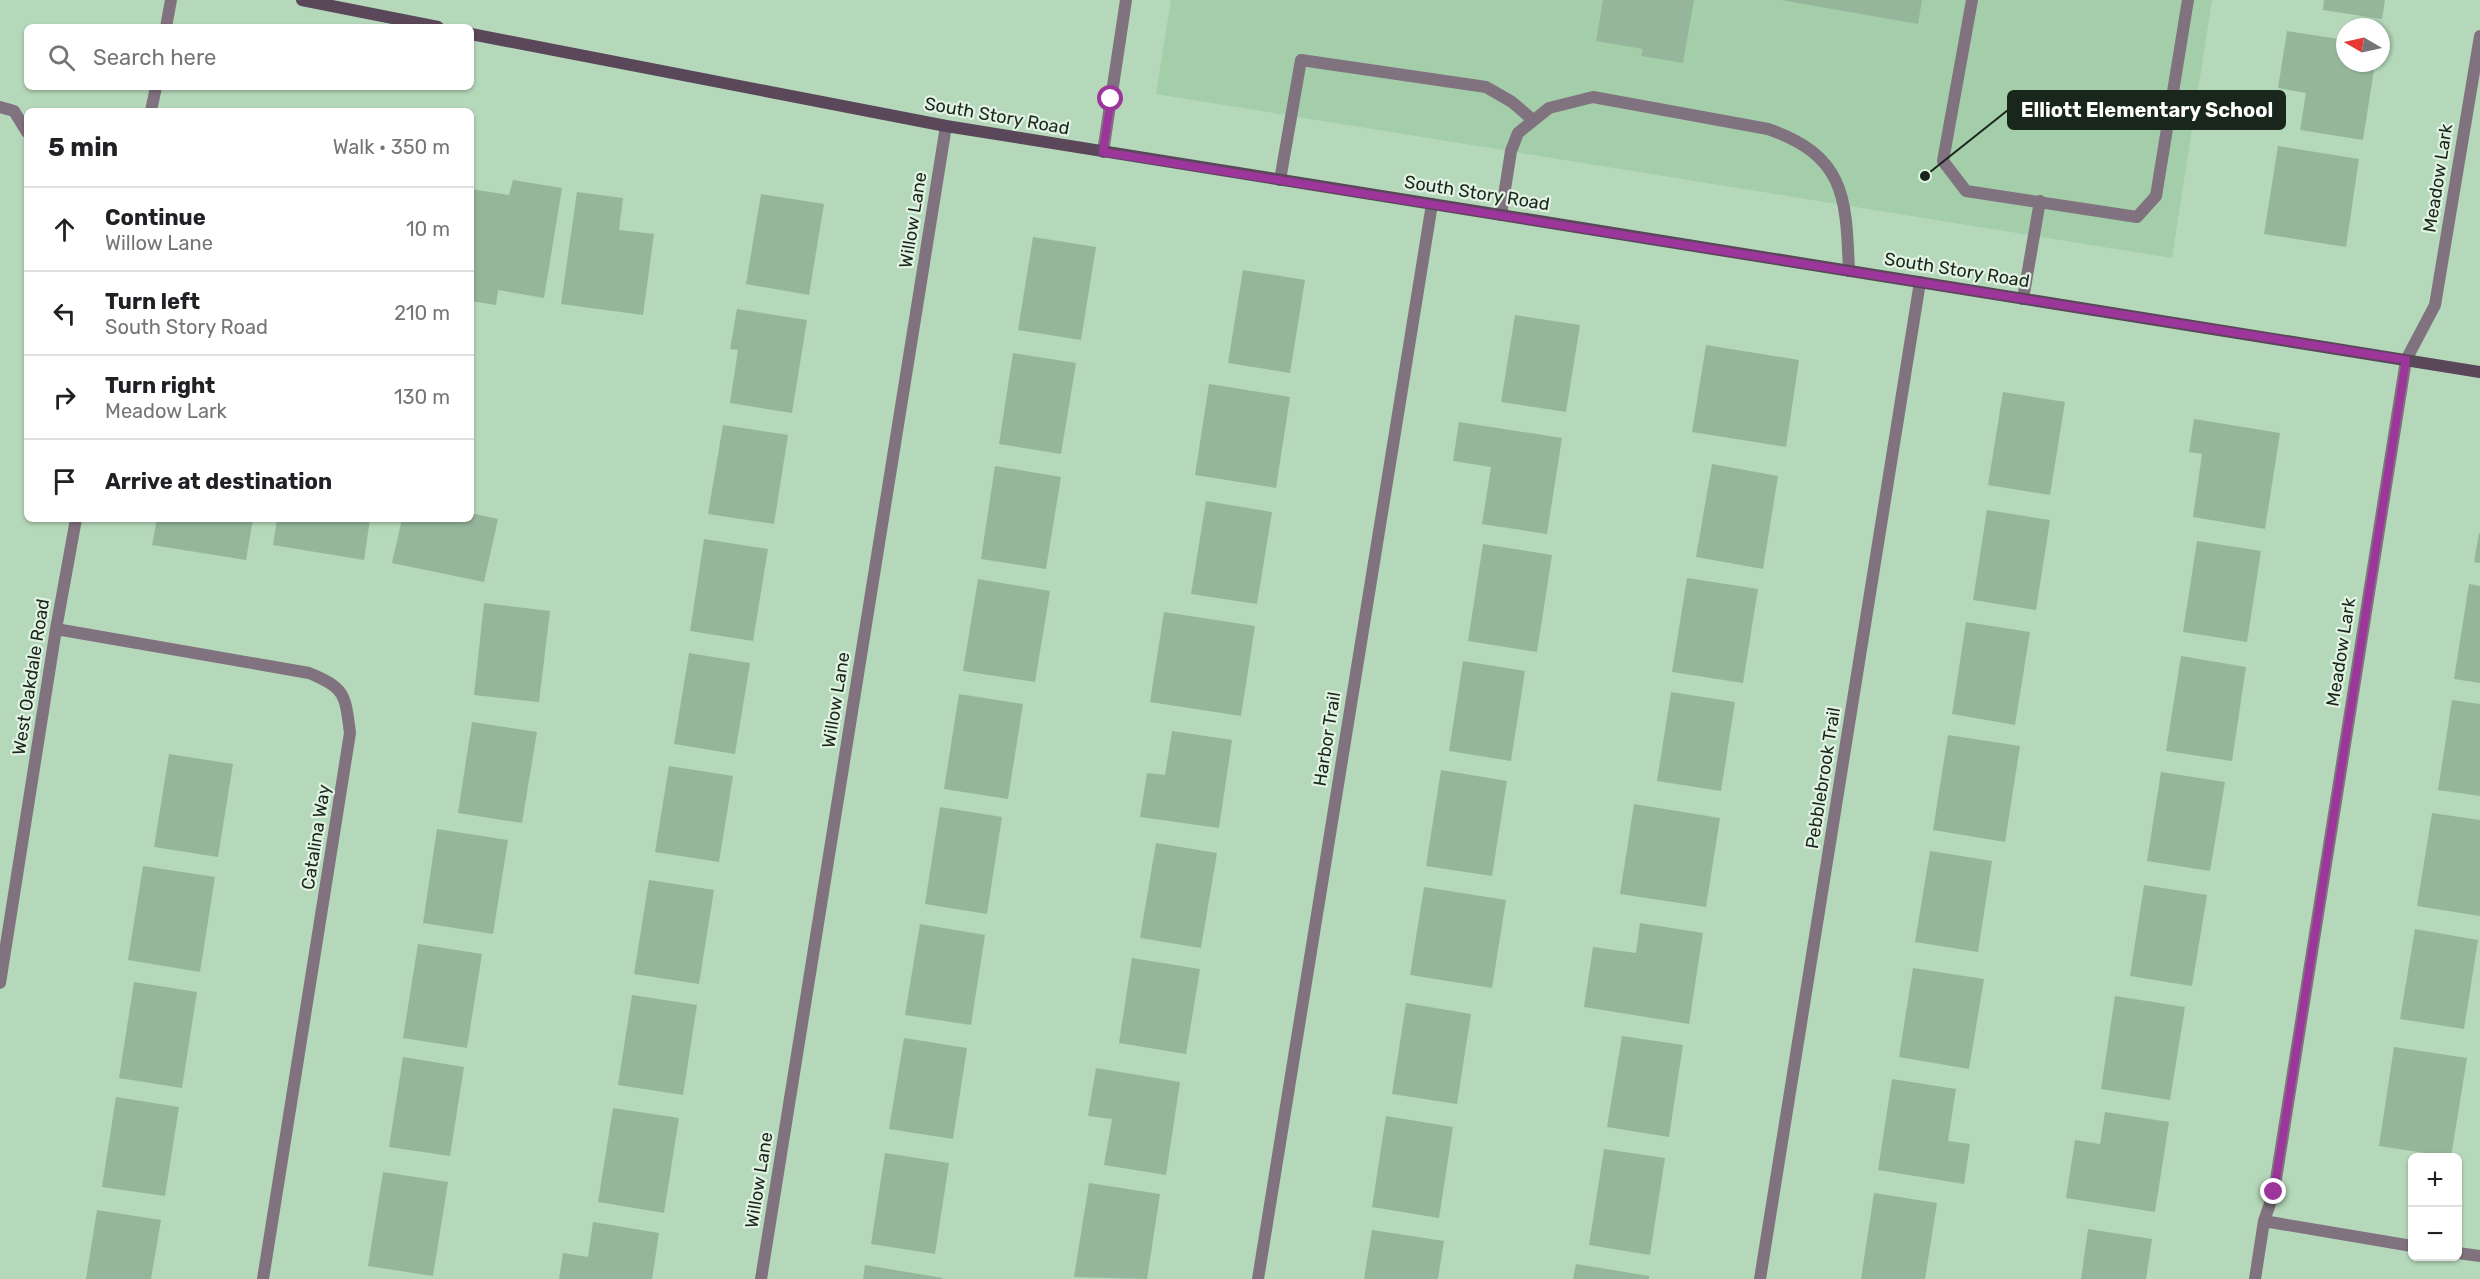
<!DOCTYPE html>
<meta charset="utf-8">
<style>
body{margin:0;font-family:Rubik,sans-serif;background:#f6f6f6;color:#202124}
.controls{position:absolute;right:18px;bottom:18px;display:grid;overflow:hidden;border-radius:9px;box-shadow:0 2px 4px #0004}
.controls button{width:54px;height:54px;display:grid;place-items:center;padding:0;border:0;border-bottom:2px solid #e0e0e0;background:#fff;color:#202124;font:30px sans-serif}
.compass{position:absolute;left:2336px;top:18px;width:54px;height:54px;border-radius:50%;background:#fff;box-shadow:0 2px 4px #0004;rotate:279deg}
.stop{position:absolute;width:18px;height:18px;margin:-14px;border:4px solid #9d369a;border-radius:50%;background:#fff}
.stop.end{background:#9d369a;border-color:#fff;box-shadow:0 2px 6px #0008}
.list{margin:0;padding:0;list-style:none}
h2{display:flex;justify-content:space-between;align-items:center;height:78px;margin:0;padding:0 24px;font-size:26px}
h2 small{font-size:20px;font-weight:400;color:#757577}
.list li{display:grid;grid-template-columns:39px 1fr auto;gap:18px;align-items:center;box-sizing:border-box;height:84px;padding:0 24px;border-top:2px solid #e0e0e0}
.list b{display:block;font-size:22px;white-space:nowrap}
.list p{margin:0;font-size:20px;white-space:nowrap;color:#757577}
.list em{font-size:20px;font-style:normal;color:#757577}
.icon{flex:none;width:33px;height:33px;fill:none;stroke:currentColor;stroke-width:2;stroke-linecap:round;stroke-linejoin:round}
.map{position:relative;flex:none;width:2480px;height:1279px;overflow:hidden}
.search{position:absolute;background:#fff;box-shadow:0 2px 4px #0004;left:24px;top:24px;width:450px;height:66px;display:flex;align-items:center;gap:15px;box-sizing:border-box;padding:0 21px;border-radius:9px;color:#757577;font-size:22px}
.panel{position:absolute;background:#fff;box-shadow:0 2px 4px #0004;left:24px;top:108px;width:450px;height:414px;border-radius:9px}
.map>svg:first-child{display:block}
.built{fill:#a4cdaa}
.building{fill:#95b69a}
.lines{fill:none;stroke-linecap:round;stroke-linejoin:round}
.service{stroke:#80727e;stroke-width:12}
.minor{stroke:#80727e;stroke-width:12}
.secondary{stroke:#5a4759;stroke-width:12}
.route{stroke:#9d369a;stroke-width:8}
.labels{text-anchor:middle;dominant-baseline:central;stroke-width:4.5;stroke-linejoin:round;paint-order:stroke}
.street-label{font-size:18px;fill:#19261b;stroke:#e2f3e4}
.leader{fill:none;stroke:#19261b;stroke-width:2}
.callout-dot{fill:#19261b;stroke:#e2f3e4;stroke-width:2}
.callout{fill:#19261b;stroke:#19261b;stroke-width:2}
.callout-label{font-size:20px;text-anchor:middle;font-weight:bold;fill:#fff}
</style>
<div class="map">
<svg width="2480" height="1279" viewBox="0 0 2480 1279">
<rect width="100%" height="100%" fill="#b5d8ba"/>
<path class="built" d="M1171 0H2212L2172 258 1156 94Z"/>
<path class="building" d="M1603 0H1694L1683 63 1641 56 1643 49 1596 41Z
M1781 0H1922L1918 24Z
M2324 0H2385L2382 19 2323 10Z
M2287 31 2345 40V63H2375L2363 140 2300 130 2306 93 2278 88Z
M2278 146 2359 159 2346 247 2264 234Z
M513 180 562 188 544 298 498 290 496 305 471 301V189L509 195Z
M577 192 623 198 619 230 654 234 643 315 561 304Z
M761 194 824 204 809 295 746 284Z
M1033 237 1096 247 1081 340 1018 330Z
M1243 270 1305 280 1290 373 1228 363Z
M737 309 807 320 792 413 730 403 738 350 730 349Z
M1515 315 1580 325 1566 412 1501 402Z
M1706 345 1799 360 1786 447 1692 432Z
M1013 353 1076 363 1061 454 999 444Z
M1209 384 1290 397 1276 488 1195 475Z
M2003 392 2065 402 2050 495 1988 485Z
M2194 419 2280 433 2265 529 2193 517 2202 454 2189 452Z
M1459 422 1562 438 1547 534 1482 524 1491 467 1453 461Z
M723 425 788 435 774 524 708 514Z
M1712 464 1778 476 1763 569 1696 557Z
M995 466 1061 477 1046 569 981 559Z
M1206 501 1272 512 1257 604 1191 594Z
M1987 510 2050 520 2036 610 1973 600Z
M471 513 498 519 484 582 392 563 402 519H471Z
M157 519H253L246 560 152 545Z
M277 519H370L364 560 273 545Z
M2479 533H2480V563L2474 562Z
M704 539 768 549 753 641 690 631Z
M2197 541 2261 551 2247 642 2183 632Z
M1483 544 1552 555 1537 652 1468 641Z
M1687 578 1758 589 1743 683 1672 672Z
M978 579 1050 591 1035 682 963 671Z
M2469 584 2480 586V683L2454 679Z
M484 603 550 611 539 702 474 695Z
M1164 612 1255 626 1241 716 1150 702Z
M1966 622 2030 632 2015 725 1952 714Z
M689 653 750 663 735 754 674 744Z
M2181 656 2246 667 2232 761 2166 751Z
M1463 661 1525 671 1511 761 1449 751Z
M1671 692 1735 702 1721 791 1657 781Z
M959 694 1023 704 1008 799 944 789Z
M2452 700 2480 704V796L2438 790Z
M472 722 537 732 522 823 458 813Z
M1172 731 1232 740 1219 828 1140 817 1147 773 1165 775Z
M1948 735 2020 746 2005 842 1933 830Z
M169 754 233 764 218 857 154 847Z
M669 766 733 776 719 862 655 852Z
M1441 770 1507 781 1492 876 1426 866Z
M2161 772 2225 782 2210 871 2147 861Z
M1634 804 1720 818 1706 907 1620 894Z
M940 807 1002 817 987 914 925 904Z
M2432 813 2480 820V916L2417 906Z
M437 829 508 840 493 934 423 923Z
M1156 843 1217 853 1201 948 1140 938Z
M1930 851 1992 861 1978 952 1915 942Z
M143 866 215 877 200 972 128 960Z
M649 880 714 890 699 984 634 974Z
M2144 885 2207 895 2192 986 2130 976Z
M1424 887 1506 900 1492 988 1410 975Z
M1640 923 1703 933 1689 1024 1584 1007 1593 947 1636 953Z
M920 924 985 935 971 1025 905 1015Z
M2415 929 2478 940 2464 1029 2400 1019Z
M418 944 482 954 467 1048 403 1038Z
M1132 958 1200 969 1186 1054 1119 1043Z
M1913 968 1984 979 1969 1069 1899 1057Z
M134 982 197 992 182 1088 119 1078Z
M632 995 697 1005 683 1095 618 1085Z
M2115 996 2185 1007 2170 1100 2101 1089Z
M1406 1003 1471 1014 1457 1104 1392 1094Z
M1622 1036 1683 1045 1669 1137 1607 1127Z
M904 1038 967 1048 953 1139 889 1129Z
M2394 1047 2467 1058 2451 1157 2379 1146Z
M403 1057 464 1067 450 1156 389 1147Z
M1096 1068 1180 1082 1166 1175 1104 1165 1112 1119 1088 1116Z
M1892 1079 1956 1089 1948 1141 1970 1144 1964 1184 1878 1170Z
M116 1097 179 1107 165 1196 102 1187Z
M613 1108 679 1118 664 1213 598 1202Z
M2105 1112 2169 1122 2155 1212 2066 1198 2075 1140 2100 1144Z
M1386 1116 1453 1127 1439 1218 1372 1207Z
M1604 1149 1665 1158 1650 1255 1589 1245Z
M885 1153 949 1163 935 1254 871 1244Z
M383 1172 448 1182 433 1276 368 1266Z
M1089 1183 1160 1194 1147 1279 1074 1277Z
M1874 1193 1937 1203 1925 1279H1861Z
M97 1210 161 1220 151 1279H86Z
M593 1222 659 1233 652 1279H559L563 1253 588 1257Z
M2088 1229 2152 1239 2146 1279H2081Z
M1372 1230 1444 1241 1438 1279H1364Z
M1576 1264 1649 1276V1279H1573Z
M865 1265 943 1278V1279H863Z"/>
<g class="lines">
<path class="service" d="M1972 0 1943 161 1966 191 2137 217 2156 196 2188 0
M0 107 14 111 27 132
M1280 180 1301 60 1486 87 1512 102 1533 120
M1501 215 1511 151 1518 133 1549 108 1593 97 1768 129C1846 156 1846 198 1849 271
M2023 299 2040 201"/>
<path class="minor" d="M166 27 171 0
M151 111 156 87
M1103 152 1126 0
M56 629 309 673C346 688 345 695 350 733L263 1279
M0 983 56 629 76 519
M2264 1221 2412 1246
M2458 1253 2480 1256
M761 1279 946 126
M1258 1279 1432 204
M1760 1279 1920 282
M2255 1279 2264 1221 2274 1192 2406 360 2435 305 2480 36"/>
<path class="secondary" d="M302 0 438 27
M471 34 946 126 2480 372"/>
</g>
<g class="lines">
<path class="route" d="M1111 99 1103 152 2406 360 2274 1192"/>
</g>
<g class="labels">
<g class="street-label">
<text transform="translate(997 116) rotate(10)">South Story Road</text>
<text transform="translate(2438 178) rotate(-81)">Meadow Lark</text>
<text transform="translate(1477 193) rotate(9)">South Story Road</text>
<text transform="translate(913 220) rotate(-81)">Willow Lane</text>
<text transform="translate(1957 270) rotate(9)">South Story Road</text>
<text transform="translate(2341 652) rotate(-81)">Meadow Lark</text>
<text transform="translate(31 677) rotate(-81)">West Oakdale Road</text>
<text transform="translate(836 700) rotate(-81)">Willow Lane</text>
<text transform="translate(1327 739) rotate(-81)">Harbor Trail</text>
<text transform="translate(1823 778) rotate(-81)">Pebblebrook Trail</text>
<text transform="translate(316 837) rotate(-81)">Catalina Way</text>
<text transform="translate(759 1180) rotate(-81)">Willow Lane</text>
</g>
</g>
<path class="leader" d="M1925 176L2008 110"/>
<circle class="callout-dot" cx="1925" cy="176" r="6"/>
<rect class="callout" x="2008" y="91" width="277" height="38" rx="6"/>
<g class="callout-label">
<text x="2147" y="117">Elliott Elementary School</text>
</g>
</svg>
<div class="controls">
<button>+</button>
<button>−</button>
</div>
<svg class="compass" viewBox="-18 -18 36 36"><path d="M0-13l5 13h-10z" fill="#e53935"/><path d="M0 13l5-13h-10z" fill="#757577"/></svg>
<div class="stop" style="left:1111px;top:99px"></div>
<div class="stop end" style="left:2274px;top:1192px"></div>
<div class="search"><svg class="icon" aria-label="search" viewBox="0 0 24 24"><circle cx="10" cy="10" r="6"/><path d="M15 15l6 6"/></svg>Search here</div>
<section class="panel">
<h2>5 min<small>Walk · 350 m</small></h2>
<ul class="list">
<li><svg class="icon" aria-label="ahead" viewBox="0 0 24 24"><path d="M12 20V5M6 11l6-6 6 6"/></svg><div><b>Continue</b><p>Willow Lane</p></div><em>10 m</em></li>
<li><svg class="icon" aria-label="left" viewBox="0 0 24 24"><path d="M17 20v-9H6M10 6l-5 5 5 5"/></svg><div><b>Turn left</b><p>South Story Road</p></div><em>210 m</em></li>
<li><svg class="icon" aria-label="right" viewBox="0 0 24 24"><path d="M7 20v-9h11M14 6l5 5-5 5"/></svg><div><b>Turn right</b><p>Meadow Lark</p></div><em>130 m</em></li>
<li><svg class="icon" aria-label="arrive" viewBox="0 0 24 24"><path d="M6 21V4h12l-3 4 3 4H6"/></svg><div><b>Arrive at destination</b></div></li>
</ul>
</section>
</div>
